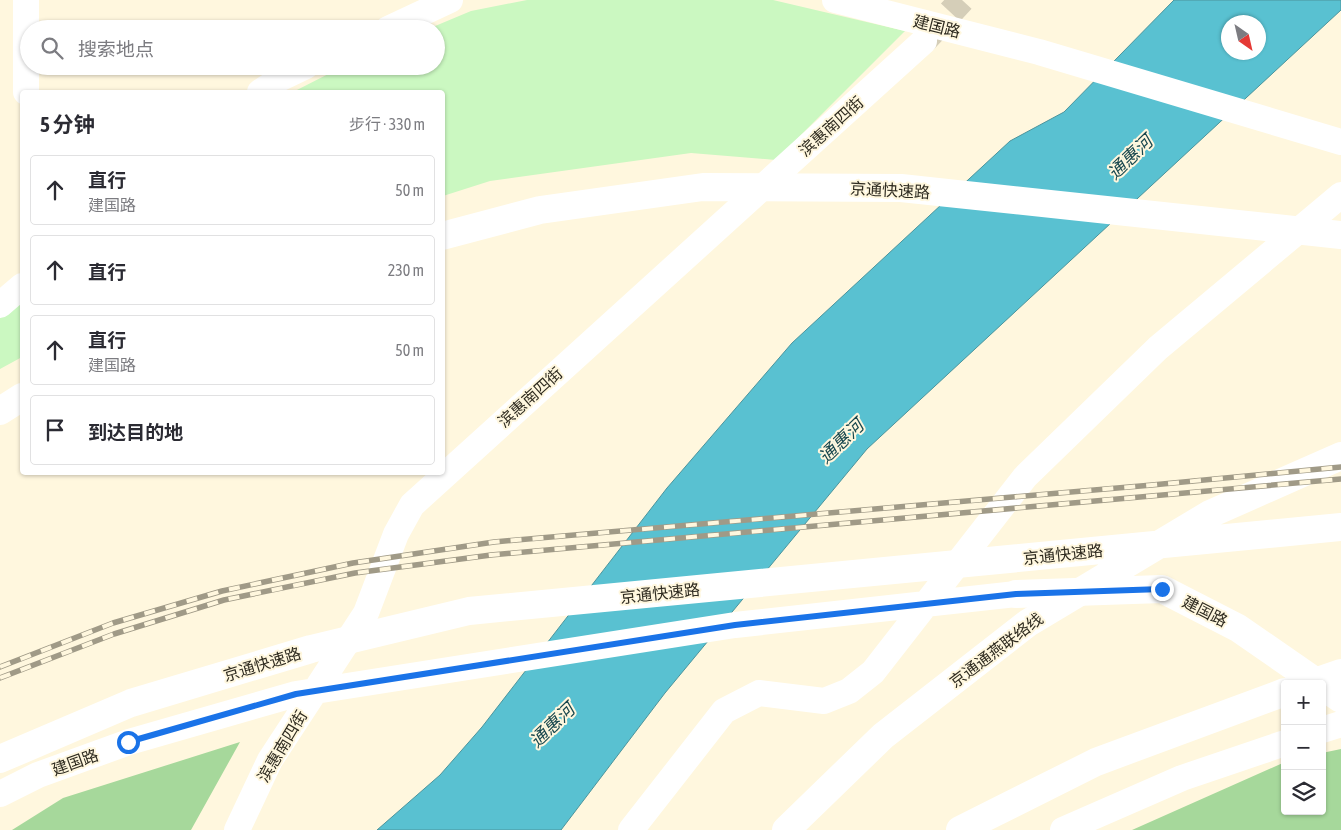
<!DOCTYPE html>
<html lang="zh">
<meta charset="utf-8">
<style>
body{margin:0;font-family:"Asap Condensed","Noto Sans SC",sans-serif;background:#f2f2f3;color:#2b2b33}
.controls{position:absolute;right:15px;bottom:15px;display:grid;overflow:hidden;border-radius:5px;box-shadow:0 1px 4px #0004}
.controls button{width:45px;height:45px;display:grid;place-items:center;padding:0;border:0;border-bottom:1px solid #e1e1e2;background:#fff;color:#2b2b33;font:25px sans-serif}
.compass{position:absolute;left:1221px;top:15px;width:45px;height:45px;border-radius:50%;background:#fff;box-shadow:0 1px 4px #0004;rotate:146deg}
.stop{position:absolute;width:15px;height:15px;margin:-11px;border:4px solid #1a73e8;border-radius:50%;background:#fff}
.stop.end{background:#1a73e8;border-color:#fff;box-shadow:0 1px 5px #0008}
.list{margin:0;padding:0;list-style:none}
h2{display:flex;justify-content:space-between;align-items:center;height:65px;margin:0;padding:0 20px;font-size:21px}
h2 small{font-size:16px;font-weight:400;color:#7c7c81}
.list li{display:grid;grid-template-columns:32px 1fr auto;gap:15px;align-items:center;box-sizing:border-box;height:70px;margin:0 10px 10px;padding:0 10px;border:1px solid #e1e1e2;border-radius:5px}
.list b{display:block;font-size:19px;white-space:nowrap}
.list p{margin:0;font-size:16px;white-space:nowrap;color:#7c7c81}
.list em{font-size:16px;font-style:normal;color:#7c7c81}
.icon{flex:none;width:28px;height:28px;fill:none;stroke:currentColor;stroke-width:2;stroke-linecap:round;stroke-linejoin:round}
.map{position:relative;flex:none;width:1341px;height:830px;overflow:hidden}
.search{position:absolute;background:#fff;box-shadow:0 1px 4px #0004;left:20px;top:20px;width:425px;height:55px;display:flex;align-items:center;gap:12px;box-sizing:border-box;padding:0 18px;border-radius:28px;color:#7c7c81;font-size:19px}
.panel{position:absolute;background:#fff;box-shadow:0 1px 4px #0004;left:20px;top:90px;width:425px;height:385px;border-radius:5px}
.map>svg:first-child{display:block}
.green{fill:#cbf8c1}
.forest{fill:#a6d89b}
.water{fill:#59c1d1;stroke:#4c949c;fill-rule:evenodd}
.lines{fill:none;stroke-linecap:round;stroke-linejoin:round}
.minor-tunnel{stroke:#d5ceb8;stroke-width:26;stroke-dasharray:26 13;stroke-linecap:butt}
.minor{stroke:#fff;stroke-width:26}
.major{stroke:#fff;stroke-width:28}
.highway{stroke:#fff;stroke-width:28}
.rail-casing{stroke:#a09a87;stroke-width:5.5}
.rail{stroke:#fff7de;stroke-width:4;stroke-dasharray:11;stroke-linecap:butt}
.route{stroke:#1a73e8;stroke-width:6}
.labels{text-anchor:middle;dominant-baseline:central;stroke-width:4;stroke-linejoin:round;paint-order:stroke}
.street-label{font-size:16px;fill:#2f2b20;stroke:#fff7de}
.water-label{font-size:18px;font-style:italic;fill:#18474e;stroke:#fff7de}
</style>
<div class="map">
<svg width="1341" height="830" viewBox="0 0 1341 830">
<rect width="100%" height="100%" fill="#fff7de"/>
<path class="green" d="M527 0H773L905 31 776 160 691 153 490 181 443 196 442 92H293L344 66H436V29H428L471 11Z
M22 299V357L0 369V318Z"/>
<path class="forest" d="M240 742 191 830H12L63 798Z
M1341 749V830H1132L1285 762V811H1322V753Z"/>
<path class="water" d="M1174 0H1341V10L867 449 665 693 561 830H377L440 775 482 727 667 488 792 343 1010 141 1064 112ZM1228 22H1258V52H1228Z"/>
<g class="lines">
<path class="minor-tunnel" d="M924 41 962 0"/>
<path class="minor" d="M26 0V92
M835 0 1039 52 1341 142
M388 29 450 0
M260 92 281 78 306 66
M0 305 22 286
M1322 730 1341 724
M0 794 38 775 129 742 296 694 735 625 1016 594
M237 830 270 760 366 613 396 534 412 505 924 41
M631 830 724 711 759 693 824 701 849 691 873 672 1025 477 1158 348 1341 195
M1063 830 1182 778 1285 743"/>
<path class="major" d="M1016 594 1162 589 1238 628 1319 684
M1322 686 1341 699"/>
<path class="highway" d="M442 236 540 210 703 187 901 188 1341 235
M0 411 22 397
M1309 684 1341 673
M0 759 131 703 311 649 469 611 1341 527
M786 830 883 736 1028 623 1210 514 1341 456
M960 830 1096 762 1285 692"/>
<defs>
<path id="rail" d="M0 667 113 623 222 591 353 563 494 542 1152 485 1341 467
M0 678 114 634 224 600 355 573 491 555 1341 479"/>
</defs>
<use href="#rail" class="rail-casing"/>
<use href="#rail" class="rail"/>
</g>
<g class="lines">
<path class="route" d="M128 742 296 694 735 625 1016 594 1162 589"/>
</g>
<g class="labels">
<g class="street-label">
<text transform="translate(937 26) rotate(14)">建国路</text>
<text transform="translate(831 126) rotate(-42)">滨惠南四街</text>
<text transform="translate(890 190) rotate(3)">京通快速路</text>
<text transform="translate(530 397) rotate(-42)">滨惠南四街</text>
<text transform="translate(1063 554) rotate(-6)">京通快速路</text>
<text transform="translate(660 593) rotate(-6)">京通快速路</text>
<text transform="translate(1205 611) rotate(27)">建国路</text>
<text transform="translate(996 650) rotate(-37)">京通通燕联络线</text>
<text transform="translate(262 664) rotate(-17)">京通快速路</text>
<text transform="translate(282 746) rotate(-59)">滨惠南四街</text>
<text transform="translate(75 762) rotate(-20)">建国路</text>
</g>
<g class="water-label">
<text transform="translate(1130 157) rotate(-44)">通惠河</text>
<text transform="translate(841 441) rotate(-44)">通惠河</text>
<text transform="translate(552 725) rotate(-44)">通惠河</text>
</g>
</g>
</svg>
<div class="controls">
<button>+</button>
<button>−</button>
<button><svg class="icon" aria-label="layers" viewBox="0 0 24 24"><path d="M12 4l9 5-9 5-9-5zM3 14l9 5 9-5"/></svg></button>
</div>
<svg class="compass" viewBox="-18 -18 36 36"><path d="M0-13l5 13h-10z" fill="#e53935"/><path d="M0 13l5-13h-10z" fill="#7c7c81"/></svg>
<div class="stop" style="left:128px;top:742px"></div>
<div class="stop end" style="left:1162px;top:589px"></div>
<div class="search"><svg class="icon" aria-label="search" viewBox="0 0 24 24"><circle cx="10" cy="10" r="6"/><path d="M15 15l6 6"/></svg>搜索地点</div>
<section class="panel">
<h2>5 分钟<small>步行 · 330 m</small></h2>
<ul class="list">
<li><svg class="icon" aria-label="ahead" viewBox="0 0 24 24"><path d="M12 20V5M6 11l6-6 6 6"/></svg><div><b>直行</b><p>建国路</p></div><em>50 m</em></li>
<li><svg class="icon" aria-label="ahead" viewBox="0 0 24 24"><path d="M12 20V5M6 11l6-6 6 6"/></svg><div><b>直行</b></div><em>230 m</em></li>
<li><svg class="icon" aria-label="ahead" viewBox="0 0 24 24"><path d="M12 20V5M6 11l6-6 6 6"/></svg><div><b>直行</b><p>建国路</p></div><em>50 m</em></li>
<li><svg class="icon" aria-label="arrive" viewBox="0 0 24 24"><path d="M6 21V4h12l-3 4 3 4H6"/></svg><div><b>到达目的地</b></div></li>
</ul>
</section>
</div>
